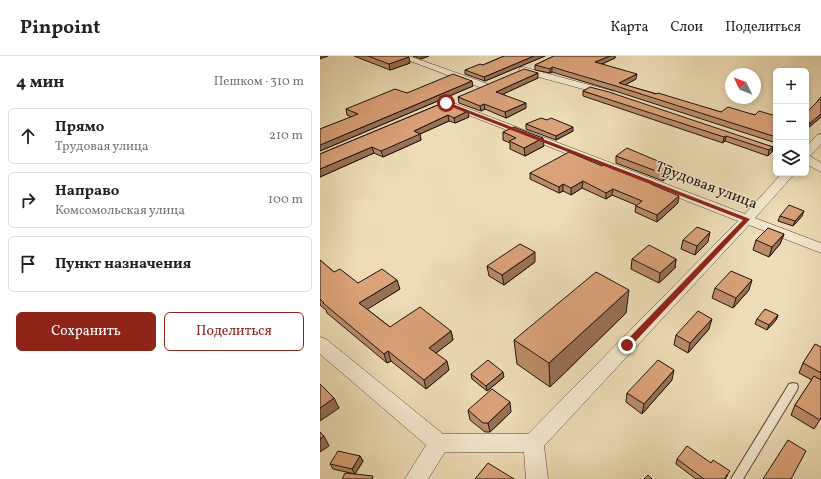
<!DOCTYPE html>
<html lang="ru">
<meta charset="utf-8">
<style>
body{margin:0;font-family:Vollkorn,serif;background:#f6f6f6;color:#222}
.controls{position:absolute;right:12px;top:12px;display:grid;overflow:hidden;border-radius:6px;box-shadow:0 2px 6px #0003}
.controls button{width:36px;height:36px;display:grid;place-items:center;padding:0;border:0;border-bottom:1px solid #e0e0e0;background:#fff;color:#222;font:20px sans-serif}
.compass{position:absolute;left:405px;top:12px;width:36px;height:36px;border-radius:50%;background:#fff;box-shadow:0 2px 6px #0003;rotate:313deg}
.stop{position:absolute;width:12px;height:12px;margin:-9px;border:3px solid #8f2418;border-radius:50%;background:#fff}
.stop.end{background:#8f2418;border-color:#fff;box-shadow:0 1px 4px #0008}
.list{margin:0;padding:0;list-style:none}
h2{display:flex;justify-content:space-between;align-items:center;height:52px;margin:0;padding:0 16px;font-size:17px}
h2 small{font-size:13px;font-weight:400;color:#767676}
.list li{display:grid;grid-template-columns:26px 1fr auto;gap:12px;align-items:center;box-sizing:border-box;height:56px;margin:0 8px 8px;padding:0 8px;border:1px solid #e0e0e0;border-radius:6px}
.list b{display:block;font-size:15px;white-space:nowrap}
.list p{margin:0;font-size:13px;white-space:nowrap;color:#767676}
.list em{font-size:13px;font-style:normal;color:#767676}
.actions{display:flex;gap:8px;padding:12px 16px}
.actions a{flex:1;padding:9px 0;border:1px solid #8f2418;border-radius:6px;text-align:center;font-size:14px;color:#8f2418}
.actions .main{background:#8f2418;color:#fff}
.icon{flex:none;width:22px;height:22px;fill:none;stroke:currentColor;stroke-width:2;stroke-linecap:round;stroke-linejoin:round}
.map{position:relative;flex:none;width:501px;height:423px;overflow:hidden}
header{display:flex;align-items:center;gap:24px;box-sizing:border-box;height:56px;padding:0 20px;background:#fff;border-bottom:1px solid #e0e0e0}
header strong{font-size:19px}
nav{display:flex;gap:22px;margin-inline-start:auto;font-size:14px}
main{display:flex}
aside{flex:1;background:#fff}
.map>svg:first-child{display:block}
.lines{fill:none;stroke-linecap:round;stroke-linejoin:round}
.lane-casing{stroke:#534436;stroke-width:2}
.street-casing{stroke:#534436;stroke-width:1}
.lane{fill:#f3e8cf;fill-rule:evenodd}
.street{fill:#f3e8cf;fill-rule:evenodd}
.wall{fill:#bb8b68;stroke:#20120b}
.shaded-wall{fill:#997155;stroke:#20120b}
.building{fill:#daa279;stroke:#20120b}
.route{fill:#8f2418}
.labels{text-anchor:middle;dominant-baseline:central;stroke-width:3;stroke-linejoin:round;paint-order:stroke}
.street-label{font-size:15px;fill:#20120b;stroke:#f3e8cf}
</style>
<header>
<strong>Pinpoint</strong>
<nav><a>Карта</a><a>Слои</a><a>Поделиться</a></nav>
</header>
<main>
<aside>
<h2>4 мин<small>Пешком · 310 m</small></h2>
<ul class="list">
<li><svg class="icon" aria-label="ahead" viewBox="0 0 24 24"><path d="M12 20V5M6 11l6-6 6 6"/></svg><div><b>Прямо</b><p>Трудовая улица</p></div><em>210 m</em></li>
<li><svg class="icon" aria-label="right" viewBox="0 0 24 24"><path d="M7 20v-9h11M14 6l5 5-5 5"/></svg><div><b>Направо</b><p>Комсомольская улица</p></div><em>100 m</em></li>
<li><svg class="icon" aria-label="arrive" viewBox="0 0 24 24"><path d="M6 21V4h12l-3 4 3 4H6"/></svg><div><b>Пункт назначения</b></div></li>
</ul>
<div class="actions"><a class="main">Сохранить</a><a>Поделиться</a></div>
</aside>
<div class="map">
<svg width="501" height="423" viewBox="0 0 501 423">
<rect width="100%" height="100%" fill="#eddcb5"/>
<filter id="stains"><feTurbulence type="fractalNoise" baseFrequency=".005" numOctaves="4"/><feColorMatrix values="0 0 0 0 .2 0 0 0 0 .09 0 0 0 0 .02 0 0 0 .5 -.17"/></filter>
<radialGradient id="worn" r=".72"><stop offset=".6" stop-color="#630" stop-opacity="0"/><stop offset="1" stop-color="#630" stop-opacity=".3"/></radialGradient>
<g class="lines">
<defs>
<path id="lane" d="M473 327 477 328 478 331 477 334 423 423H411L469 328Z"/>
<path id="street" d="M77 0H89L168 28 170 30 165 33 162 32Z
M203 11 292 35 294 37 289 40 200 16 199 14 200 12Z
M131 46 425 158 462 117H475L435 162 501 187V197L429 169 224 390 228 423H206L204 396H125L108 423H85L106 389 0 298V281L6 283 123 378H208L418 165 128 51 126 49 128 47Z
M501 78V88L490 100 501 107V116L486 108V91L497 79Z"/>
</defs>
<use href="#lane" class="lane-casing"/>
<use href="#street" class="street-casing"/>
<use href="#lane" class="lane"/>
<use href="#street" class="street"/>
</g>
<path class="wall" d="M34 0H88L90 7 70 14Z
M93 0H109L101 3Z
M184 0H225L165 25 145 18V14L163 9Z
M234 0H295V2L282 8 316 23 305 29 401 56 456 60V87L295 35 232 16 230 17 215 14V9Z
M218 22 183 38 206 52 186 62 165 53 161 55 139 47 138 41Z
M153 30 0 95V73L32 61 27 59 26 53 87 37Z
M263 35 453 91 452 96 448 100 405 85 403 87 263 40Z
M501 41V61L488 72 486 70V57L497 47 498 44Z
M125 46 149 61 135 67 129 65 100 78 101 84 63 101 54 97 0 121V98Z
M206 68 253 75 236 84 206 73Z
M183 76 224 90 205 100 190 93V87L183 84Z
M296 100 351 118 343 125 296 107Z
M282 110 333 129 358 147 337 166 315 156 316 149 292 139 286 143 262 132 251 139 243 135 239 137 210 123V117Z
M460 160H482L473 170 458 165Z
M464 178 460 188 449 201 433 194 436 184Z
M363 184 388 186 375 199 361 193Z
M312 203H356L355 212 339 227 311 213Z
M0 204 14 216 38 227 80 233 47 253 70 271 131 275 133 284 116 297 129 314 106 333 71 305 67 307 7 257 6 254 0 249Z
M215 206 184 229 169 220 167 210Z
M395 232 429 234 413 252 392 242Z
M306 257 230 331 197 308 194 284Z
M458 259 456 264 447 274 435 268 437 263Z
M389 273 368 297 354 289 356 279Z
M501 291V362L494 373 471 359 475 349 492 324 479 317 483 307Z
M151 318 184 321 167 335 152 323Z
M352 324 322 358 306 346 307 337Z
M148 354 191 356 170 376H165L150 364Z
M40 400 43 405 35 418 13 413 10 408Z
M357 403 408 419 405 423H376L356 408Z"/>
<path class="shaded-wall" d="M0 0H8L0 3Z
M101 0H109L101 3Z
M214 0H225L165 25 164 21Z
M290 0H295V2L275 11V6Z
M89 1 90 7 70 14 69 8Z
M232 11V16L230 17V13Z
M218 17V22L177 41 176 36Z
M317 18 316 23 301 31 299 27Z
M152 25 153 30 0 95V89Z
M206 47V52L186 62 185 56Z
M164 48 165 53 161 55 160 50Z
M148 55 149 61 135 67 134 62Z
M501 58V61L488 72 490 67Z
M128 59 129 65 100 78 101 84 63 101 61 95 94 75Z
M253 71V75L236 84V80Z
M406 80 405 85 403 87 404 81Z
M223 82 224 90 205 100 204 92Z
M52 91 54 97 0 121V113Z
M453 91 452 96 448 100 449 94Z
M352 111 351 118 343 125 344 118Z
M263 125 262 132 251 139V132Z
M243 128V135L239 137V131Z
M293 133 292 139 286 143V137Z
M359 140 358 147 337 166V159Z
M484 155 482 160 473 170 475 165Z
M390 176 388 186 375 199 377 190Z
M464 178 460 188 449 201 452 191Z
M215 196V206L184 229 182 219Z
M356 203 355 212 339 227 340 217Z
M77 224 80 233 43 256 39 247Z
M432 224 429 234 413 252 416 242Z
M309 234 306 257 230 331 229 307Z
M458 259 456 264 447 274 449 269Z
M392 263 389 273 368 297 370 287Z
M131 275 133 284 111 301 109 292Z
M68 295 71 305 67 307 64 298Z
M127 305 129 314 106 333 104 324Z
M354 314 352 324 322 358 324 348Z
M183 316 184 321 167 335 166 330Z
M14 342 19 352 0 365V352Z
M190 346 191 356 170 376 168 367Z
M4 380 9 390 0 396V383Z
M40 400 43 405 35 418 32 413Z"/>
<path class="building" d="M48 0H88L89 1 69 8Z
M184 0H214L164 21 145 14 160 8 163 9Z
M234 0H290L275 6 317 18 299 27 336 38 338 37 401 56 408 51 435 59 439 55 456 60V81L296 30 232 11 230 13 215 9Z
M204 13 218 17 176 36 206 47 185 56 164 48 160 50 138 41Z
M133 18 152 25 0 89V73L38 58 26 53 75 33 87 37Z
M270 31 289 36 453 91 449 94 406 80 404 81 263 35Z
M501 41V58L490 67 486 63V57L499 44H498Z
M125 46 148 55 134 62 128 59 94 75 100 78 61 95 52 91 0 113V98Z
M221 62 227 64 231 62 253 71 236 80 206 68Z
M194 71 223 82 204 92 189 85 196 82 183 76Z
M307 92 352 111 344 118 296 100Z
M249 96 282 110 285 108 333 126 331 128 359 140 337 159 316 150 322 145 293 133 286 137 263 125 251 132 243 128 239 131 210 117Z
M469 149 484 155 475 165 460 160Z
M377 171 390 176 377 190 363 184Z
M448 172 464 178 452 191 436 184Z
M200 188 215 196 182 219 167 210Z
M329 189 356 203 340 217 312 203Z
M0 204 14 216 20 213 38 227 62 213 77 224 39 247 70 271 100 251 131 275 109 292 127 305 104 324 68 295 64 298 3 247H4L0 243Z
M411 215 432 224 416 242 395 232Z
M276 216 309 234 229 307 194 284Z
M445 253 458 259 449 269 437 263Z
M378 255 392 263 370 287 356 279Z
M495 288 501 291V317L483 307Z
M168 304 183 316 166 330 151 318Z
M338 304 354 314 324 348 307 337Z
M494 320 501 324V362L500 364 475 349Z
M0 328 14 342 0 352Z
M172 333 190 346 168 367H163L148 354Z
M0 376 4 380 0 383Z
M468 384 486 395 471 423H443Z
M367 390 391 407 393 404 410 415 404 423H384L357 403Z
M18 395 40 400 32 413 10 408Z
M168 407 194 423H155Z
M25 417 53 420 52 423H22Z
M328 419 332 423H324Z"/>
<path class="route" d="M124 46H127L430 163 310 291H304V287L423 164 124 48Z"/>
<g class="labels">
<g class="street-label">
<text transform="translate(386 130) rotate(21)">Трудовая улица</text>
</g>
</g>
<rect width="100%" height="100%" filter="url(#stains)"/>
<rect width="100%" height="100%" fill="url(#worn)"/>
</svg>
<div class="controls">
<button>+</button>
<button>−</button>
<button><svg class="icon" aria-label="layers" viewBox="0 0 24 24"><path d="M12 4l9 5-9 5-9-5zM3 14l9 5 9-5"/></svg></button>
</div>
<svg class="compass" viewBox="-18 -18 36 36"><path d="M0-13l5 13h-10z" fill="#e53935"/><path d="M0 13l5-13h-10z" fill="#767676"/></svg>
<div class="stop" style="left:126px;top:47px"></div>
<div class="stop end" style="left:307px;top:289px"></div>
</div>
</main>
